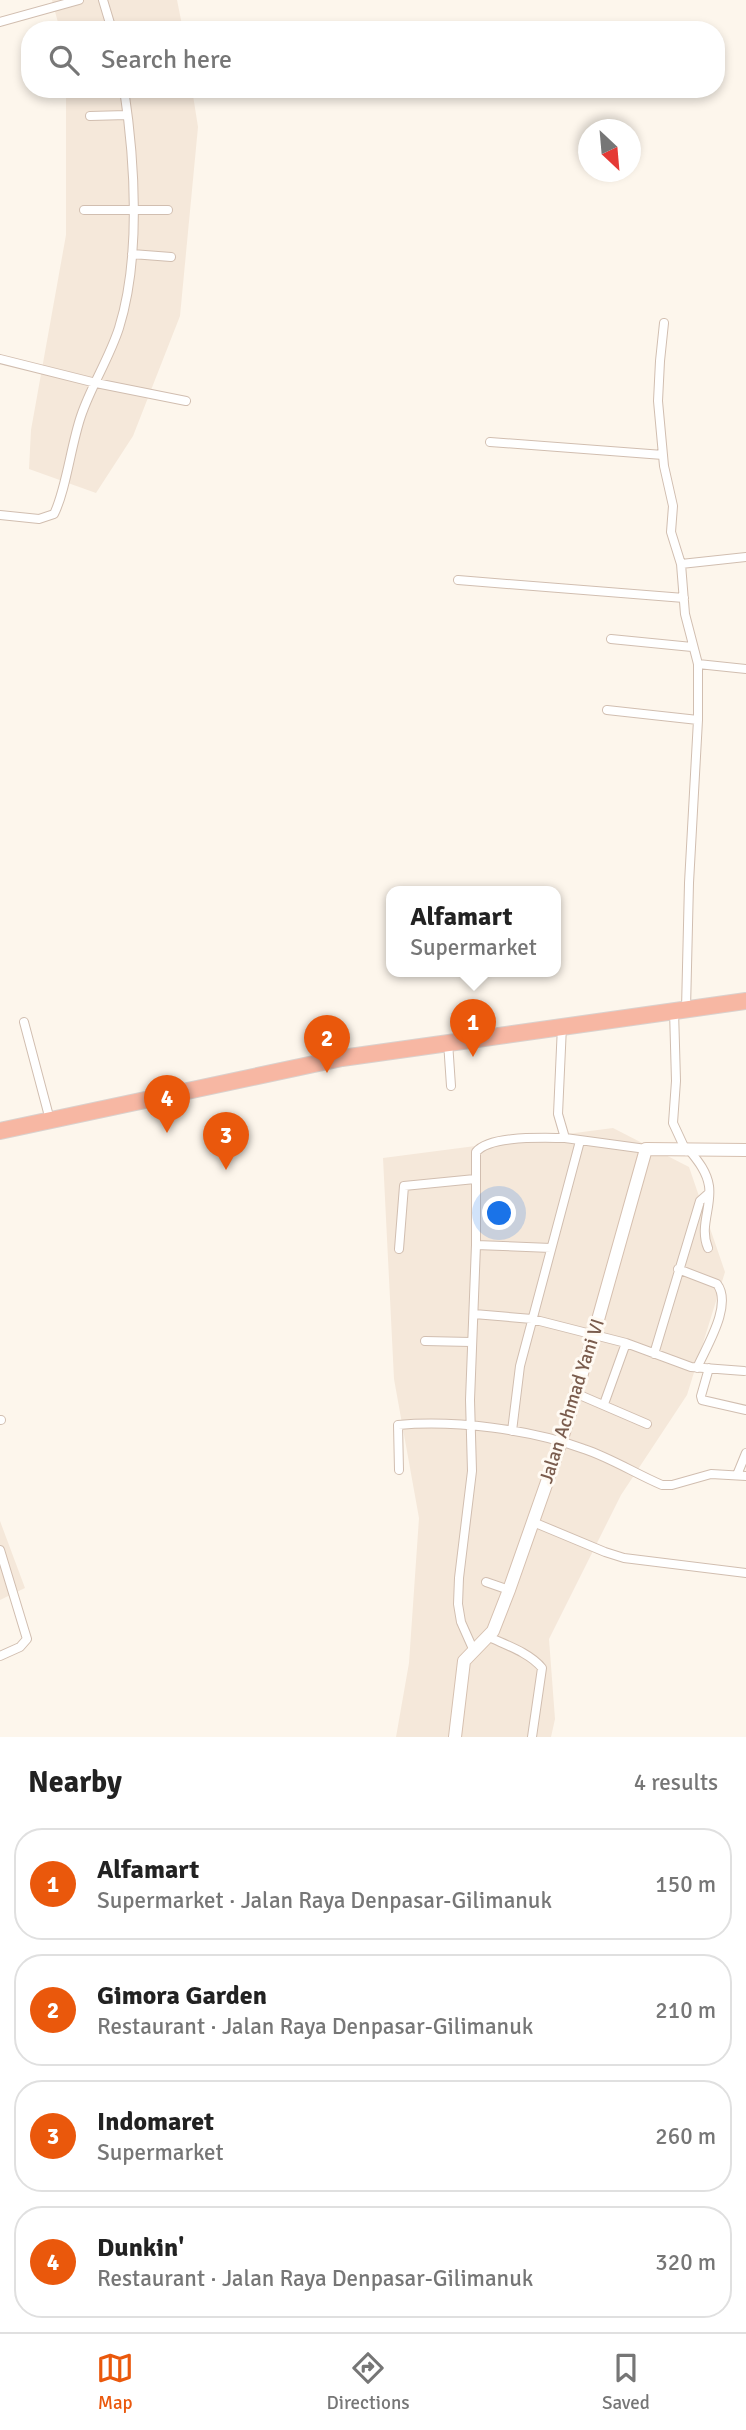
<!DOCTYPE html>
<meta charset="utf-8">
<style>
body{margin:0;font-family:Signika,sans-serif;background:#f2f2f2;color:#222}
.compass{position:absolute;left:578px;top:119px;width:63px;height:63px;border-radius:50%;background:#fff;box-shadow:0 4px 10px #0003;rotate:154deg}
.you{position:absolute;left:500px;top:1214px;width:24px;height:24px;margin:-18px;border:5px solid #fff;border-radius:50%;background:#1a73e8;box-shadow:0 0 0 10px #1a73e833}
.badge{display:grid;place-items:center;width:46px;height:46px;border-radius:50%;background:#ea580c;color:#fff;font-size:23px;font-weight:700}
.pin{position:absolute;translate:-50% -58px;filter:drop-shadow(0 2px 4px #0008)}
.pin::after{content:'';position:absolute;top:37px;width:24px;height:21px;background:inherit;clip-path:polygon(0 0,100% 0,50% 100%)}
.popup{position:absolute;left:386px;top:886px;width:175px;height:91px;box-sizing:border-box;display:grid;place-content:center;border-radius:14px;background:#fff;filter:drop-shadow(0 2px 5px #0005);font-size:23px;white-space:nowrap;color:#767676}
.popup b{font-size:26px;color:#222}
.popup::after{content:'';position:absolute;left:50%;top:100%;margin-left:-14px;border:14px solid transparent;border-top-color:#fff}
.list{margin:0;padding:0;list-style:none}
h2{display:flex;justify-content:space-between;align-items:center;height:91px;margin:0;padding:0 28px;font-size:30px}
h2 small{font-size:23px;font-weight:400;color:#767676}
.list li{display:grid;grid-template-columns:46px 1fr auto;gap:21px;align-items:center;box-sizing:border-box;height:112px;margin:0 14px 14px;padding:0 14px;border:2px solid #e0e0e0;border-radius:28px}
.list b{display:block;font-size:26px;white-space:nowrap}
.list p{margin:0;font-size:23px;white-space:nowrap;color:#767676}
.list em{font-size:23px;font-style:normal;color:#767676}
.icon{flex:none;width:38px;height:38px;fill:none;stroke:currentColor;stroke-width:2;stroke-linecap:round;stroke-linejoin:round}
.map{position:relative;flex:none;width:746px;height:1737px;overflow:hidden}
.search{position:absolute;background:#fff;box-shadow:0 4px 10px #0003;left:21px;right:21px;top:21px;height:77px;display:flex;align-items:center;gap:18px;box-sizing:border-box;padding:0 24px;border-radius:28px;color:#767676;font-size:26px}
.sheet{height:595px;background:#fff}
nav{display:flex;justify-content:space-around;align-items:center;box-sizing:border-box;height:98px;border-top:2px solid #e0e0e0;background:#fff;font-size:19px;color:#767676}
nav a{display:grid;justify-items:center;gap:4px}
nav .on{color:#ea580c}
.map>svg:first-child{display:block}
.residential{fill:#f5e8da}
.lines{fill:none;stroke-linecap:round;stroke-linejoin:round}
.street-casing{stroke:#d1beb0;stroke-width:10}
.secondary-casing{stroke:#d6c0b0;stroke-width:14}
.highway-casing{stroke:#dad1cd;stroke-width:18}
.street{stroke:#fff;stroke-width:8}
.secondary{stroke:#fff;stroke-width:12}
.highway{stroke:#f7b7a3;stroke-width:16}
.labels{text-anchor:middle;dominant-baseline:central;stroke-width:6;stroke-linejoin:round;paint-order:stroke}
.street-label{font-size:19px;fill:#7a5c4d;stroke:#fffaf3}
</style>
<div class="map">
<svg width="746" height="1737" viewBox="0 0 746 1737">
<rect width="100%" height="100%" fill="#fdf6ec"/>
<path class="residential" d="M52 0H177L183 30H60Z
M66 89H192L198 127 180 316 133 436 96 493 29 469 31 430 66 235Z
M613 1128 689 1167 725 1272 687 1395 621 1495 549 1639 555 1719 551 1737H396L409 1663 419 1518 394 1379 383 1158Z
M0 1521 25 1588 0 1600Z"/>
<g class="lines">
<defs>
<path id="street" d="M103 0 112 30
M0 22 79 0
M90 116 127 115
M84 210H168
M132 254 171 257
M664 323 660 361 658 401 664 466 673 506 671 532 681 564 685 614 698 664V720L689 883 686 1009
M0 359 96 383 186 401
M490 442 663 455
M0 515 39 519 54 514C66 490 71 445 81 416 91 386 109 359 119 328 141 258 135 161 124 89
M681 564 746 557
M458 580 684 598
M611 639 692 647
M698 664 746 669
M607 710 698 720
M674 1010 676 1081 673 1123 686 1151
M24 1022 50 1120
M562 1026 558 1114 565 1138 646 1149
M448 1042 451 1086
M690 1151C698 1161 707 1172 709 1186 712 1207 699 1227 708 1248
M476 1245 551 1248
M399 1249 404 1186 475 1179
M678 1269 717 1284C733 1305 706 1347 697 1368
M474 1314 532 1319 626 1343 691 1367 744 1371
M425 1341 471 1342
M654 1354 700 1201 709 1193
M709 1368 701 1396 702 1400 746 1410
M575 1393 647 1424
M604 1404 626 1343
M0 1420H1
M512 1431 520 1366 580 1141
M399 1470 398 1425C455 1420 530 1429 584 1449 611 1458 636 1474 662 1485H672L711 1474 746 1476
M737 1475 746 1453
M533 1522 605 1552 624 1558 746 1573
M0 1550 27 1639 20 1647 0 1656
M486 1582 509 1590
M489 1637C506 1645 530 1653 542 1668L532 1737
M473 1649 461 1622 458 1604 459 1578 472 1471 470 1400 476 1245V1152C490 1135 543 1138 565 1138"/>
<path id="secondary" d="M455 1737 464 1661 493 1631 509 1590 561 1442 594 1334 646 1149 746 1150"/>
<path id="highway" d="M0 1131 342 1058 746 1001"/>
</defs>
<use href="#street" class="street-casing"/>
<use href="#secondary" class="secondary-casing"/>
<use href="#highway" class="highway-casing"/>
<use href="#street" class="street"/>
<use href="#secondary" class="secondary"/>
<use href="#highway" class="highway"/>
</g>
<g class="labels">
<g class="street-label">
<text transform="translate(572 1401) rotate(-72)">Jalan Achmad Yani VI</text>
</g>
</g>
</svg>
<svg class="compass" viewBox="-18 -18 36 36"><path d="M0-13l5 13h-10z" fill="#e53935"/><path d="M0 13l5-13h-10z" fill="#767676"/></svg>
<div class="you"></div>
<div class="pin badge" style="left:473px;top:1057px">1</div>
<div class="popup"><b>Alfamart</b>Supermarket</div>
<div class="pin badge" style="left:327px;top:1073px">2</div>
<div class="pin badge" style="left:226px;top:1170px">3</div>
<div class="pin badge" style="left:167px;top:1133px">4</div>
<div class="search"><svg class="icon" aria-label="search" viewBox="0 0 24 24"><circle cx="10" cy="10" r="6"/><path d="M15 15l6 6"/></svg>Search here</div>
</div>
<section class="sheet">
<h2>Nearby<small>4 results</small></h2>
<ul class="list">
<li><span class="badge">1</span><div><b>Alfamart</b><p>Supermarket · Jalan Raya Denpasar-Gilimanuk</p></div><em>150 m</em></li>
<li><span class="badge">2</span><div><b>Gimora Garden</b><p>Restaurant · Jalan Raya Denpasar-Gilimanuk</p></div><em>210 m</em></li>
<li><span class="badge">3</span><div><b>Indomaret</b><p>Supermarket</p></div><em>260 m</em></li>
<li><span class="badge">4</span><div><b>Dunkin'</b><p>Restaurant · Jalan Raya Denpasar-Gilimanuk</p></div><em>320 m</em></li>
</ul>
</section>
<nav>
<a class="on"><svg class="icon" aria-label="map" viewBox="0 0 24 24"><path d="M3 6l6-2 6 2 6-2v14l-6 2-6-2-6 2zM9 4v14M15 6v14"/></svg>Map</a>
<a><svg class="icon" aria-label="directions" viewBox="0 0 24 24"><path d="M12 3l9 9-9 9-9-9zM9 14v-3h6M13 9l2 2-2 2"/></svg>Directions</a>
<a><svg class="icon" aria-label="saved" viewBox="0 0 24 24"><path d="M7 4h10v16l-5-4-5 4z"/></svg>Saved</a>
</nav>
